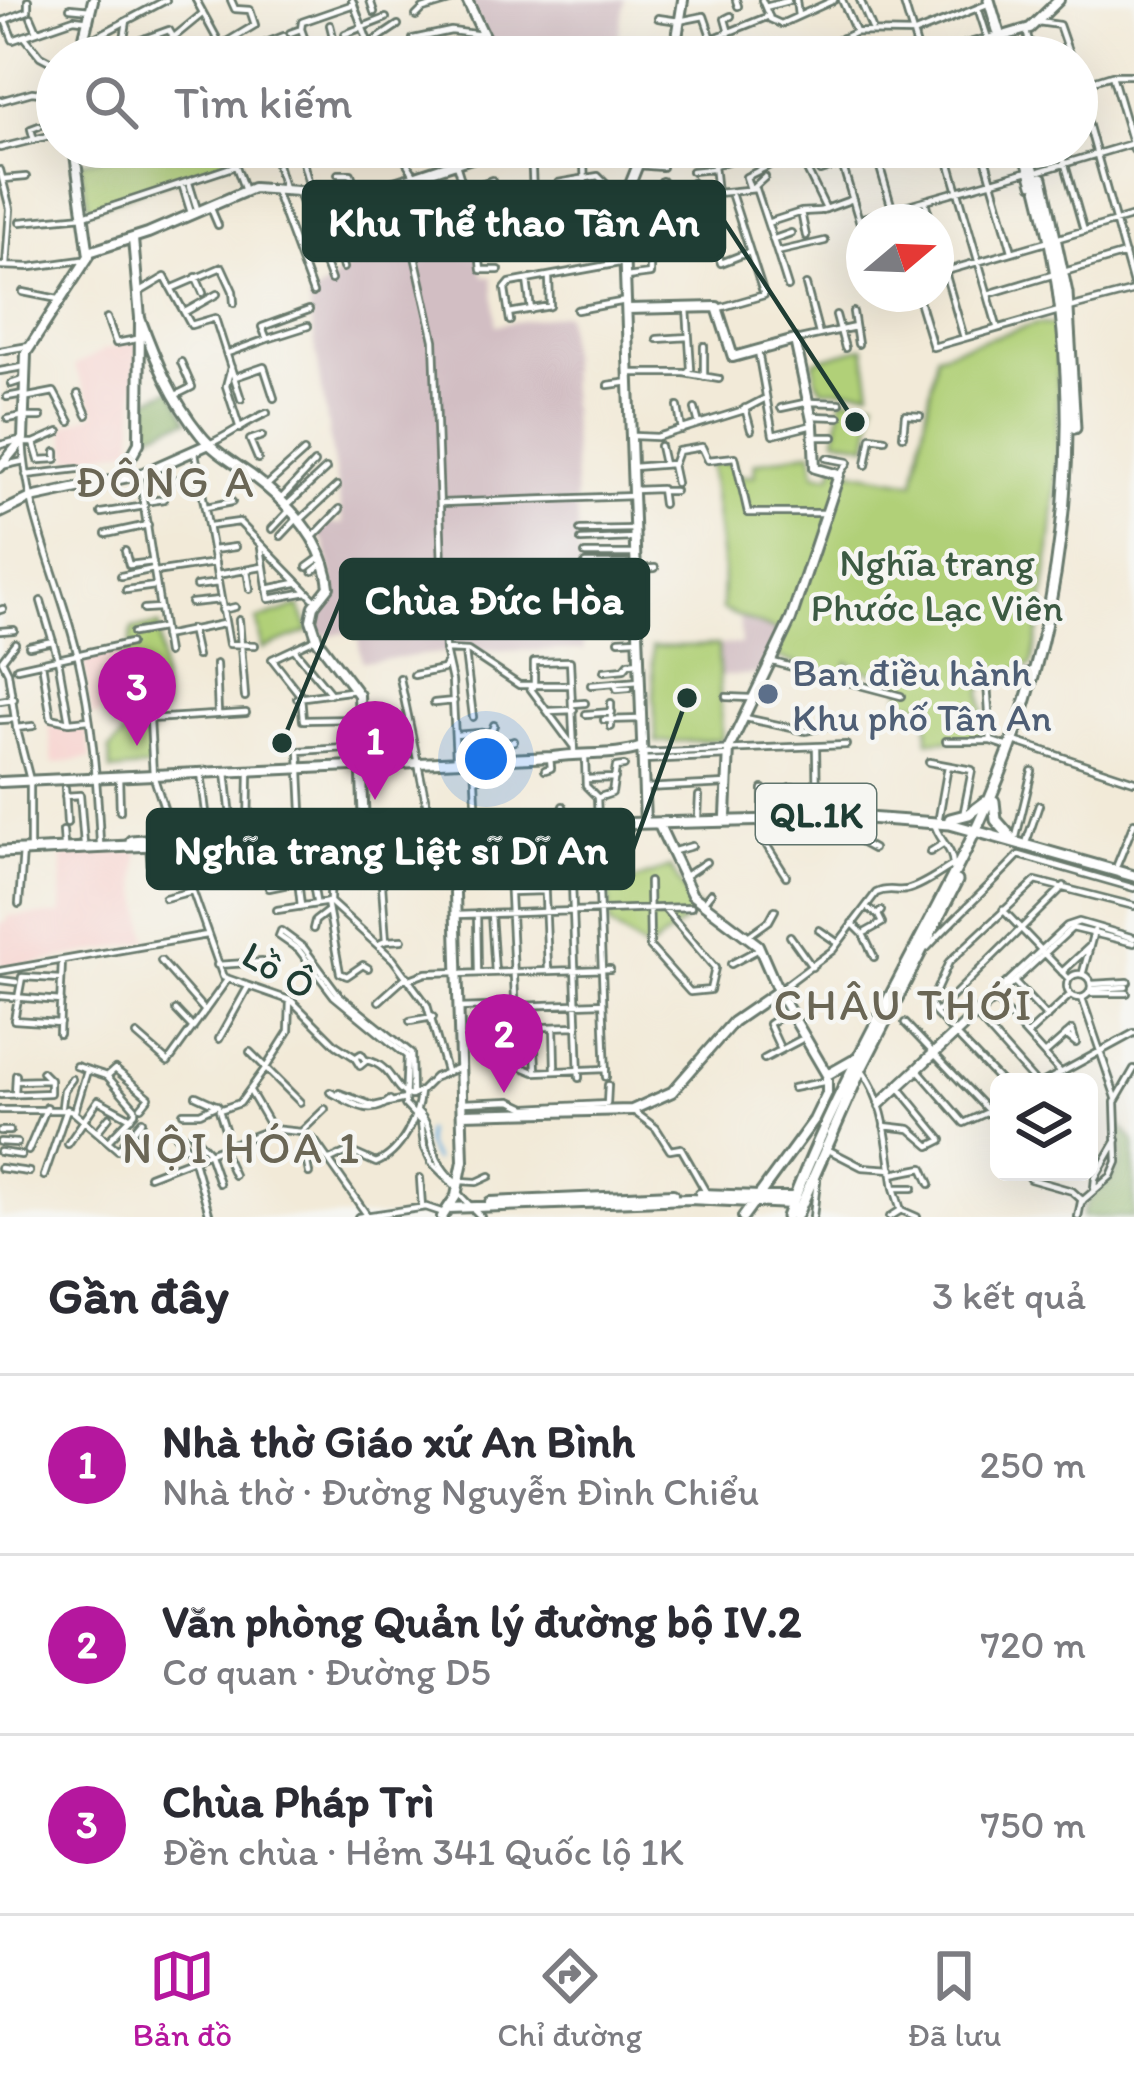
<!DOCTYPE html>
<html lang="vi">
<meta charset="utf-8">
<style>
body{margin:0;font-family:Itim,sans-serif;background:#f7f7f7;color:#2b2b33}
.controls{position:absolute;right:36px;bottom:36px;display:grid;overflow:hidden;border-radius:18px;box-shadow:0 12px 48px #0002}
.controls button{width:108px;height:108px;display:grid;place-items:center;padding:0;border:0;border-bottom:3px solid #e1e1e2;background:#fff;color:#2b2b33;font:60px sans-serif}
.compass{position:absolute;left:846px;top:204px;width:108px;height:108px;border-radius:50%;background:#fff;box-shadow:0 12px 48px #0002;rotate:71deg}
.you{position:absolute;left:486px;top:759px;width:42px;height:42px;margin:-30px;border:9px solid #fff;border-radius:50%;background:#1a73e8;box-shadow:0 0 0 18px #1a73e833}
.badge{display:grid;place-items:center;width:78px;height:78px;border-radius:50%;background:#b5179e;color:#fff;font-size:39px;font-weight:700}
.pin{position:absolute;translate:-50% -99px;filter:drop-shadow(0 3px 6px #0008)}
.pin::after{content:'';position:absolute;top:63px;width:42px;height:36px;background:inherit;clip-path:polygon(0 0,100% 0,50% 100%)}
.list{margin:0;padding:0;list-style:none}
h2{display:flex;justify-content:space-between;align-items:center;height:156px;margin:0;padding:0 48px;font-size:51px}
h2 small{font-size:39px;font-weight:400;color:#7c7c81}
.list li{display:grid;grid-template-columns:78px 1fr auto;gap:36px;align-items:center;box-sizing:border-box;height:180px;padding:0 48px;border-top:3px solid #e1e1e2}
.list b{display:block;font-size:45px;white-space:nowrap}
.list p{margin:0;font-size:39px;white-space:nowrap;color:#7c7c81}
.list em{font-size:39px;font-style:normal;color:#7c7c81}
.icon{flex:none;width:66px;height:66px;fill:none;stroke:currentColor;stroke-width:2;stroke-linecap:round;stroke-linejoin:round}
.map{position:relative;flex:none;width:1134px;height:1217px;overflow:hidden}
.search{position:absolute;background:#fff;box-shadow:0 12px 48px #0002;left:36px;right:36px;top:36px;height:132px;display:flex;align-items:center;gap:30px;box-sizing:border-box;padding:0 42px;border-radius:66px;color:#7c7c81;font-size:45px}
.sheet{height:696px;background:#fff}
nav{display:flex;justify-content:space-around;align-items:center;box-sizing:border-box;height:168px;border-top:3px solid #e1e1e2;background:#fff;font-size:33px;color:#7c7c81}
nav a{display:grid;justify-items:center;gap:6px}
nav .on{color:#b5179e}
.map>svg:first-child{display:block}
.built{fill:#f7d0cc}
.industrial{fill:#d2bec3}
.green{fill:#b1d078;stroke:#688656;stroke-width:3}
.forest{fill:#8cb268;stroke:#56784e;stroke-width:3}
.lines{fill:none;stroke-linecap:round;stroke-linejoin:round}
.stream{stroke:#68b1e0;stroke-width:3}
.street-casing{stroke:#697a6d;stroke-width:10}
.secondary-casing{stroke:#697a6d;stroke-width:14}
.primary-casing{stroke:#697a6d;stroke-width:15}
.street{stroke:#fff;stroke-width:4.5}
.secondary{stroke:#fff;stroke-width:8}
.primary{stroke:#fff;stroke-width:9}
.service-dot{fill:#5c6f8a;stroke:#f6f6f2;stroke-width:4.5}
.labels{text-anchor:middle;dominant-baseline:central;stroke-width:9;stroke-linejoin:round;paint-order:stroke}
.shield{fill:#f6f6f2;stroke:#60746d;stroke-width:3}
.shield-label{font-size:36px;font-weight:bold;fill:#1f3d34}
.park-label{font-size:39px;fill:#3c5a42;stroke:#f6f6f2}
.service-label{font-size:39px;fill:#4e5e75;stroke:#f6f6f2;text-anchor:start}
.street-label{font-size:39px;fill:#1f3d34;stroke:#f6f6f2}
.quarter-label{font-size:45px;letter-spacing:3px;fill:#6a6655;stroke:#f6f6f2}
.leader{fill:none;stroke:#1f3d34;stroke-width:4.5}
.callout-dot{fill:#1f3d34;stroke:#f6f6f2;stroke-width:4.5}
.callout{fill:#1f3d34;stroke:#1f3d34;stroke-width:4.5}
.callout-label{font-size:42px;text-anchor:middle;font-weight:bold;fill:#fff}
</style>
<div class="map">
<svg width="1134" height="1217" viewBox="0 0 1134 1217">
<rect width="100%" height="100%" fill="#f6f6f2"/>
<filter id="ink" filterUnits="userSpaceOnUse"><feTurbulence type="fractalNoise" baseFrequency=".00833" numOctaves="2"/><feDisplacementMap in="SourceGraphic" scale="24" xChannelSelector="R" yChannelSelector="G"/><feConvolveMatrix kernelMatrix="1 2 1 2 8 2 1 2 1" color-interpolation-filters="sRGB"/></filter>
<filter id="wash" filterUnits="userSpaceOnUse"><feTurbulence type="fractalNoise" baseFrequency=".004" numOctaves="4" result="noise"/><feDisplacementMap in="SourceGraphic" scale="48" xChannelSelector="R" yChannelSelector="G"/><feGaussianBlur stdDeviation="2.7" result="paint"/><feColorMatrix in="noise" values="0 0 0 0 0 0 0 0 0 0 0 0 0 0 0 0 0 1.4 0 .05"/><feComposite in="paint" operator="in"/></filter>
<g filter="url(#wash)">
<rect width="100%" height="100%" fill="#f2ead8"/>
<path class="built" d="M137 341 133 448 70 459 63 427 96 413 74 366 104 350Z
M133 647 134 652 118 662 121 710 92 716 84 658Z
M85 725 91 758 53 764 49 726Z
M138 850 137 881 148 941 0 970V923L7 922V916L61 915 62 855Z"/>
<path class="industrial" d="M469 0H625L615 57H496Z
M403 225 411 254 478 245 483 276 492 277 496 325 566 314 584 650 459 651 362 662 357 632 320 636 316 633 313 619 335 592 325 544 317 533 323 523 343 524 308 300 348 268 342 241Z
M739 616 782 633 763 674 719 676 718 645 741 644Z"/>
<path class="green" d="M113 147H224L228 160 89 209 80 162 114 156Z
M1036 324 1055 325C1063 441 1055 551 1032 665L986 679 981 693 987 739 928 741 927 705 905 702 900 698 902 686 847 662 842 678 772 656 782 633 722 610 723 568 710 463 733 462 737 476H754L755 463 812 451 815 473 831 475 836 461 850 467 851 471 914 482 937 354Z
M864 347 871 390 823 389 816 379 814 361Z
M842 398 875 399 868 445 836 438Z
M299 606 309 631 262 649 257 620Z
M159 625 164 711 149 716 152 767 111 771 109 750 123 736 121 658 129 650 132 629Z
M718 645 722 740 656 742 652 647Z
M670 867 692 904 700 909 647 951 610 925 609 890Z"/>
<path class="forest" d="M172 389 188 420 146 435 144 401Z
M1119 1124 1134 1141V1217H1082C1092 1174 1129 1197 1119 1124Z"/>
<g class="lines">
<path class="stream" d="M426 1131V1144L434 1161
M476 1216 477 1217"/>
</g>
</g>
<g filter="url(#ink)">
<g class="lines">
<defs>
<path id="street" d="M196 0 221 46 230 40 243 57
M352 0 369 44
M370 0 374 12
M736 0 738 6
M762 0 770 19 781 24 834 0
M796 0 798 16
M842 0 856 32
M860 0 872 28
M903 0 920 57
M765 7 788 1
M70 8 91 10
M979 11 994 57
M416 16 423 9 453 0
M31 17 37 31
M658 18 679 21 704 16 712 39 769 16
M5 20 13 40 74 19 90 21
M0 22 28 11V0
M1038 22 1059 25 1070 57
M330 25 338 57
M301 29 311 57
M1026 30 1033 57
M290 33 301 29 302 22 354 4
M729 33 725 19 731 16
M345 34 386 18
M102 35 122 50 125 57
M24 36 40 56 57 65
M174 37 202 14
M842 38 847 57
M413 39 451 31 483 35
M230 40 255 25 250 10 235 9 231 0
M375 41 382 57
M83 44 166 0
M675 45H696
M122 47 169 30 185 57
M140 53 150 49 146 38
M241 53 284 36
M102 57 103 56
M121 57 127 21
M200 57 221 46
M315 57 334 49
M350 57 398 25
M651 57H656
M698 57 700 56
M803 57 856 32 915 33 985 5
M1112 75 1134 150
M1077 83 1134 288
M1077 86 1112 75H1134
M0 101 32 92 57 95
M34 140 31 129 39 126
M229 147 245 191
M272 147 284 188
M299 147 311 192
M318 147 319 150
M384 147 389 155 405 160 416 178
M442 147 450 166
M531 147 534 219
M837 147 864 237
M874 147 896 222
M945 147 997 326
M982 147 1012 251
M1021 147 1032 185
M1060 147 1084 231
M0 148 57 134
M840 155 867 147
M584 161 585 192 628 193
M456 164 477 232 481 270H499
M637 165 662 167
M0 170 10 209 6 266
M807 170 826 209
M692 171 712 169
M820 171 842 164
M1040 171 1134 143
M338 174H351L358 195
M3 179 26 177
M662 181 666 202
M692 182 694 197
M189 183 198 212
M558 183 598 176 616 194
M182 184 191 213
M399 185 434 340 445 650 452 681 456 759
M753 188 765 177
M750 189 746 177 768 166 767 158 786 153 791 158
M297 190 331 280
M464 190 492 180
M276 193 313 293
M713 193 716 247 721 263 749 252
M717 193 756 189 777 252 825 241
M328 194 334 223
M518 198 533 196
M925 201 931 222
M500 203 504 227
M210 206 218 225
M627 206 717 193 714 165 755 153V147
M801 212 820 211 853 199
M859 219 1028 171
M20 222 84 216 235 166
M770 222 801 212 806 236
M477 232C527 222 575 223 626 221
M1059 238 1134 216
M774 239 791 233
M936 241 964 338
M317 243 338 235
M338 249 343 268
M626 252 650 250
M777 252 788 287
M324 264 344 255
M0 266 31 267 82 260
M1064 272 1125 254
M936 274 1050 241
M196 277 203 293
M626 277 650 274V262L665 260 664 248
M527 280 531 310
M806 285 819 334
M173 288 222 267 233 291 234 303
M23 292 58 299
M138 293 165 277 191 325 215 318 241 399
M917 294 933 347 1059 311
M988 294 1052 275
M687 308 691 369 688 372
M719 308 764 295 732 196
M1069 308 1134 291
M577 310 626 301
M185 312 217 294
M853 312 858 344
M509 313 550 306 549 278
M836 315 845 348
M107 318 116 343 137 339
M510 321 505 289 510 283 625 262
M308 326 267 339 262 327 309 310
M657 339 689 337
M795 340 855 327
M0 351 29 346
M758 351 773 435 813 425
M228 353 267 339
M231 367 226 386 240 429
M0 371 23 367
M629 373H684L719 379
M235 377 264 367 274 398
M704 377V346
M11 384 23 380
M608 385 630 382
M78 394 87 415
M174 396 192 387 181 362
M7 397 23 394
M23 398 54 392 70 422
M678 407 682 430
M745 408 751 430
M781 408 809 402 840 403
M695 409 699 424
M812 416 839 417
M23 417H41
M8 419 23 416
M634 436 657 437 741 411 764 399
M903 436 905 415 920 416
M814 437H834
M23 443H34L59 432
M34 443 39 460 56 459V452
M209 444C232 434 245 422 267 413
M0 445 23 439C26 516 61 583 78 657 92 718 97 780 100 843
M660 446 664 464
M195 452 229 644 255 645
M827 458 848 462 840 475
M258 459 250 440 262 436
M673 465 678 451 702 447 708 460 735 457 748 513H827
M866 465 871 437 885 439
M1 466 24 461
M633 467 672 464 676 483
M26 475 78 469
M139 475 167 653
M175 480 200 474
M265 487 304 452
M634 490 661 489 663 504
M662 491H675
M147 496 151 501 164 499
M279 501 314 463
M442 503 634 496
M206 507 232 502
M285 507 326 469
M101 513 145 506
M299 521 337 486
M210 526 239 522 315 600
M272 529 289 511
M580 530 635 529
M106 534 148 525
M281 536 297 519
M313 537 340 509
M581 540 635 538
M261 548 269 599 307 592
M213 550 235 547
M125 551 129 565 153 562
M585 554H636
M585 564H636
M307 567 322 556
M636 569 655 568
M247 570 250 589
M313 571 324 562
M155 572 215 563
M217 575 262 567
M121 576 154 569
M196 586 218 583
M267 589 296 583
M126 590 155 586
M584 599 637 598
M41 601 58 659 69 722 89 720
M191 603 220 600
M144 609 159 608
M0 610 3 609
M222 610 235 607
M239 620 245 697
M191 629 197 656
M0 631 14 630
M133 633 162 628
M164 636 223 624
M317 638 272 659 301 696 303 720 360 719
M619 640 637 639
M15 643 2 660 8 672 16 726 30 780V846
M29 646 53 641
M294 649 331 694
M445 650 468 651 519 685H571
M465 652 473 717
M773 662 901 696
M42 663 51 718 69 722
M216 664 218 713
M17 668 130 643
M604 671 624 669 629 663 640 662
M414 675 443 669 447 662
M400 678 431 826
M615 683 617 689 629 688
M591 685 640 681
M534 687V662L570 661 574 752
M530 688 573 746
M726 697 750 698
M297 698 356 690
M0 701 14 699
M434 703 454 701
M611 703V727
M573 704 585 703
M549 711 574 710
M586 714 612 712
M745 718 806 731 827 726
M0 720 16 719
M604 720 641 719
M16 728 33 726
M455 735 491 732 494 725
M946 741H991
M1017 742 1134 781
M1009 747 991 741 987 683 1034 670
M816 748 817 814
M642 753 846 745
M585 758 586 786 597 797 598 820
M474 760 477 824
M644 760 728 756
M929 762 972 770 964 811
M545 770 551 768 550 757
M226 772 233 835
M201 773 209 836
M119 777 120 811
M586 779 615 778
M475 780 494 770V747L514 741
M790 787 817 788
M65 788 67 823
M644 788 727 784
M763 789V816
M65 796 80 795 84 844
M597 798 612 793 616 767 624 766
M563 806 564 822
M504 813V824
M698 817 699 796
M939 817 948 766
M860 818 862 843 873 849
M760 821 767 846 786 876
M570 826 579 1078
M63 831 64 845
M303 831 299 751 361 747
M248 835 249 771
M293 837 301 906
M597 837 606 1077
M1016 837 1032 771
M174 838 153 775 150 719 246 713
M1027 840 1039 805
M176 844 223 977 292 1001 336 1045 356 1058
M149 846 152 878
M476 848 477 875
M671 852 692 846
M930 852 944 843
M476 856 597 852
M380 857 386 941 381 943
M332 863 380 860
M1117 865 1134 823
M310 866 316 901
M544 873 548 969
M509 874 518 1059 522 1067 534 1072 606 1069
M458 876 572 872
M682 878 706 862
M649 882 650 947 690 992 710 990 715 968 664 908
M269 888 298 882
M510 892 545 891
M165 898 192 891
M327 902 340 973 347 976 363 965 368 968
M330 902 393 959 427 1005 446 1071
M330 902 331 835
M19 904 23 851
M702 904 711 893
M866 907 878 915 881 911
M277 910 330 902
M1003 910 1069 979
M477 914 478 973
M491 914 495 972
M457 915 691 907
M852 923 863 934 874 957
M313 929 315 921 328 911
M819 930 838 943
M866 932 882 923 878 915
M748 936 769 921 775 910
M790 936 812 967
M386 941 402 940
M927 948C957 915 989 887 1019 855L1134 888
M161 961 205 1011
M731 964 757 950
M217 965 262 962
M0 971 207 935
M1062 972 1089 947
M1083 972 1094 931
M1067 986a12 12 0 1 1 24 0a12 12 0 1 1-24 0Z
M457 974 610 969
M410 979 426 973 457 972
M0 980 16 982
M1015 983 1047 1017
M1092 984 1128 982
M1091 989 1126 987
M778 991 833 950 876 893C889 887 894 892 906 890 923 886 939 873 953 865 953 848 937 839 934 822
M1089 993H1127
M0 996 61 1001
M1082 998 1116 1098
M379 1001 407 976
M996 1001 1061 1073
M459 1008 603 1003
M176 1010 193 1028
M935 1013 930 1004 949 962 1036 881 1134 906
M935 1013 1001 1082
M936 1013 1064 886
M978 1018 1035 1082
M410 1021 433 1017
M60 1023 14 1020 22 977 61 979
M905 1023 999 1122
M534 1027 536 1070
M554 1027 555 1069
M517 1028 577 1026
M59 1034 62 961
M137 1035 168 1062 227 980
M1027 1035 1070 995
M219 1039 248 987
M781 1050 769 1024 790 1010
M250 1052 300 1102
M361 1054 366 1061 360 1066 355 1058Z
M1045 1054 1072 1030 1076 1043 1066 1035
M764 1059 800 1040
M366 1060C394 1066 391 1089 410 1096L420 1092 435 1077 460 1067
M76 1066 107 1076 115 1069 149 1097 141 1107
M861 1069C887 1103 887 1148 894 1188H913
M920 1072 964 1123 999 1107
M108 1077 135 1108V1113L109 1140
M16 1081 50 1080
M1044 1082 1134 1033
M793 1088 828 1081
M330 1092C351 1102 370 1118 390 1100
M339 1093 374 1106 405 1099
M0 1095 50 1093V1080L42 1072
M15 1095 16 1075
M196 1096 218 1106
M412 1096 411 1053 339 995 304 948 281 931 279 936 299 950 334 996 407 1056 405 1105 421 1122 424 1146 432 1163 457 1188
M462 1103 511 1101 526 1108 607 1104 608 1085
M878 1103 1067 926 1079 922 1134 938
M62 1106 64 1090 72 1079
M879 1107 1072 928 1134 943
M0 1110H71L118 1150 142 1121
M632 1110 656 1128 670 1150 681 1148 706 1192
M75 1111 87 1071
M417 1111C438 1131 423 1153 455 1182
M183 1113H200L217 1105
M884 1126 910 1129 930 1146 942 1140 901 1090
M225 1129 219 1110 240 1103 267 1066 289 1031 290 1000
M272 1129 301 1132 315 1141 367 1215
M0 1131H10
M97 1132 109 1117
M173 1132 197 1159
M301 1132 325 1109
M192 1134 210 1153
M0 1142 17 1143
M68 1144 98 1100 131 1118
M825 1148 862 1167 892 1169
M222 1149 234 1175
M28 1151 47 1107
M0 1152 21 1155
M209 1154 219 1183
M330 1160 349 1151 376 1163C401 1153 418 1118 420 1092
M194 1161 210 1217
M0 1168 29 1172
M309 1173 307 1163 324 1155
M892 1174 923 1168 930 1184
M44 1176 67 1109
M149 1176 272 1129 250 1091
M420 1178 422 1207
M1030 1179 1072 1191 1083 1201
M461 1181 477 1182 490 1176
M894 1188 901 1210
M1094 1188 1095 1178 1117 1140
M457 1192 481 1217
M358 1217 426 1207 444 1213
M813 1217 817 1181
M890 1217 901 1210 917 1217
M1078 1217 1081 1202 1111 1176 1117 1162 1115 1102 1134 1069"/>
<path id="secondary" d="M467 0 494 57
M1000 37 1030 28 1059 0
M79 57 93 0
M674 57 683 0
M928 57 994 38
M645 147 629 187 624 246 645 823
M89 252 148 233 253 188 358 195 505 147
M627 309 717 307 733 357 795 340 813 425 815 468 839 475 791 619 729 748 726 816
M140 318C155 359 172 400 200 434 213 451 233 462 251 475 287 502 325 540 329 587L314 606 311 620 318 641 359 695 364 829
M0 467 23 439 26 353 89 256 74 147
M119 479 139 475 209 444
M0 513 31 498 119 479 139 443 140 318 133 239
M0 782 553 757C582 752 616 757 642 747
M658 823 692 895 758 945 778 991 827 1075V1093L814 1120 743 1217
M827 1075 857 1058
M462 1114 632 1110 672 1092 733 1022 778 991
M700 1194 794 1197
M490 1202 673 1194
M449 1208 689 1199 792 1204
M442 1217 456 1196 463 1161 453 826"/>
<path id="primary" d="M989 0 1006 57
M1042 178 1067 293 1075 428
M994 801 996 820 1010 836
M950 819 969 814 985 802
M131 841 168 838
M0 852 609 824 867 818 950 824 1134 876
M787 1217C835 1089 906 971 967 848 1076 629 1096 381 1027 147
M796 1217 861 1069 957 881"/>
</defs>
<use href="#street" class="street-casing"/>
<use href="#secondary" class="secondary-casing"/>
<use href="#primary" class="primary-casing"/>
<use href="#street" class="street"/>
<use href="#secondary" class="secondary"/>
<use href="#primary" class="primary"/>
</g>
</g>
<circle class="service-dot" cx="768" cy="694" r="12"/>
<g class="labels">
<rect class="shield" x="756" y="784" width="120" height="60" rx="9"/>
<g class="shield-label">
<text x="816" y="814">QL.1K</text>
</g>
<g class="park-label">
<text x="937" y="562">Nghĩa trang<tspan x="937" dy="45">Phước Lạc Viên</tspan></text>
</g>
<g class="service-label">
<text x="792" y="672">Ban điều hành<tspan x="792" dy="45">Khu phố Tân An</tspan></text>
</g>
<g class="street-label">
<text transform="translate(279 970) rotate(30)">Lồ Ô</text>
</g>
<g class="quarter-label">
<text x="166" y="481">ĐÔNG A</text>
<text x="904" y="1004">CHÂU THỚI</text>
<text x="242" y="1147">NỘI HÓA 1</text>
</g>
</g>
<path class="leader" d="M855 422L724 221M282 743L341 599M687 698L633 849"/>
<g class="callout-dot">
<circle cx="855" cy="422" r="12"/>
<circle cx="282" cy="743" r="12"/>
<circle cx="687" cy="698" r="12"/>
</g>
<g class="callout">
<rect x="304" y="182" width="420" height="78" rx="12"/>
<rect x="341" y="560" width="307" height="78" rx="12"/>
<rect x="148" y="810" width="485" height="78" rx="12"/>
</g>
<g class="callout-label">
<text x="514" y="236">Khu Thể thao Tân An</text>
<text x="494" y="614">Chùa Đức Hòa</text>
<text x="391" y="864">Nghĩa trang Liệt sĩ Dĩ An</text>
</g>
</svg>
<div class="controls">
<button><svg class="icon" aria-label="layers" viewBox="0 0 24 24"><path d="M12 4l9 5-9 5-9-5zM3 14l9 5 9-5"/></svg></button>
</div>
<svg class="compass" viewBox="-18 -18 36 36"><path d="M0-13l5 13h-10z" fill="#e53935"/><path d="M0 13l5-13h-10z" fill="#7c7c81"/></svg>
<div class="you"></div>
<div class="pin badge" style="left:375px;top:800px">1</div>
<div class="pin badge" style="left:504px;top:1093px">2</div>
<div class="pin badge" style="left:137px;top:746px">3</div>
<div class="search"><svg class="icon" aria-label="search" viewBox="0 0 24 24"><circle cx="10" cy="10" r="6"/><path d="M15 15l6 6"/></svg>Tìm kiếm</div>
</div>
<section class="sheet">
<h2>Gần đây<small>3 kết quả</small></h2>
<ul class="list">
<li><span class="badge">1</span><div><b>Nhà thờ Giáo xứ An Bình</b><p>Nhà thờ · Đường Nguyễn Đình Chiểu</p></div><em>250 m</em></li>
<li><span class="badge">2</span><div><b>Văn phòng Quản lý đường bộ IV.2</b><p>Cơ quan · Đường D5</p></div><em>720 m</em></li>
<li><span class="badge">3</span><div><b>Chùa Pháp Trì</b><p>Đền chùa · Hẻm 341 Quốc lộ 1K</p></div><em>750 m</em></li>
</ul>
</section>
<nav>
<a class="on"><svg class="icon" aria-label="map" viewBox="0 0 24 24"><path d="M3 6l6-2 6 2 6-2v14l-6 2-6-2-6 2zM9 4v14M15 6v14"/></svg>Bản đồ</a>
<a><svg class="icon" aria-label="directions" viewBox="0 0 24 24"><path d="M12 3l9 9-9 9-9-9zM9 14v-3h6M13 9l2 2-2 2"/></svg>Chỉ đường</a>
<a><svg class="icon" aria-label="saved" viewBox="0 0 24 24"><path d="M7 4h10v16l-5-4-5 4z"/></svg>Đã lưu</a>
</nav>
